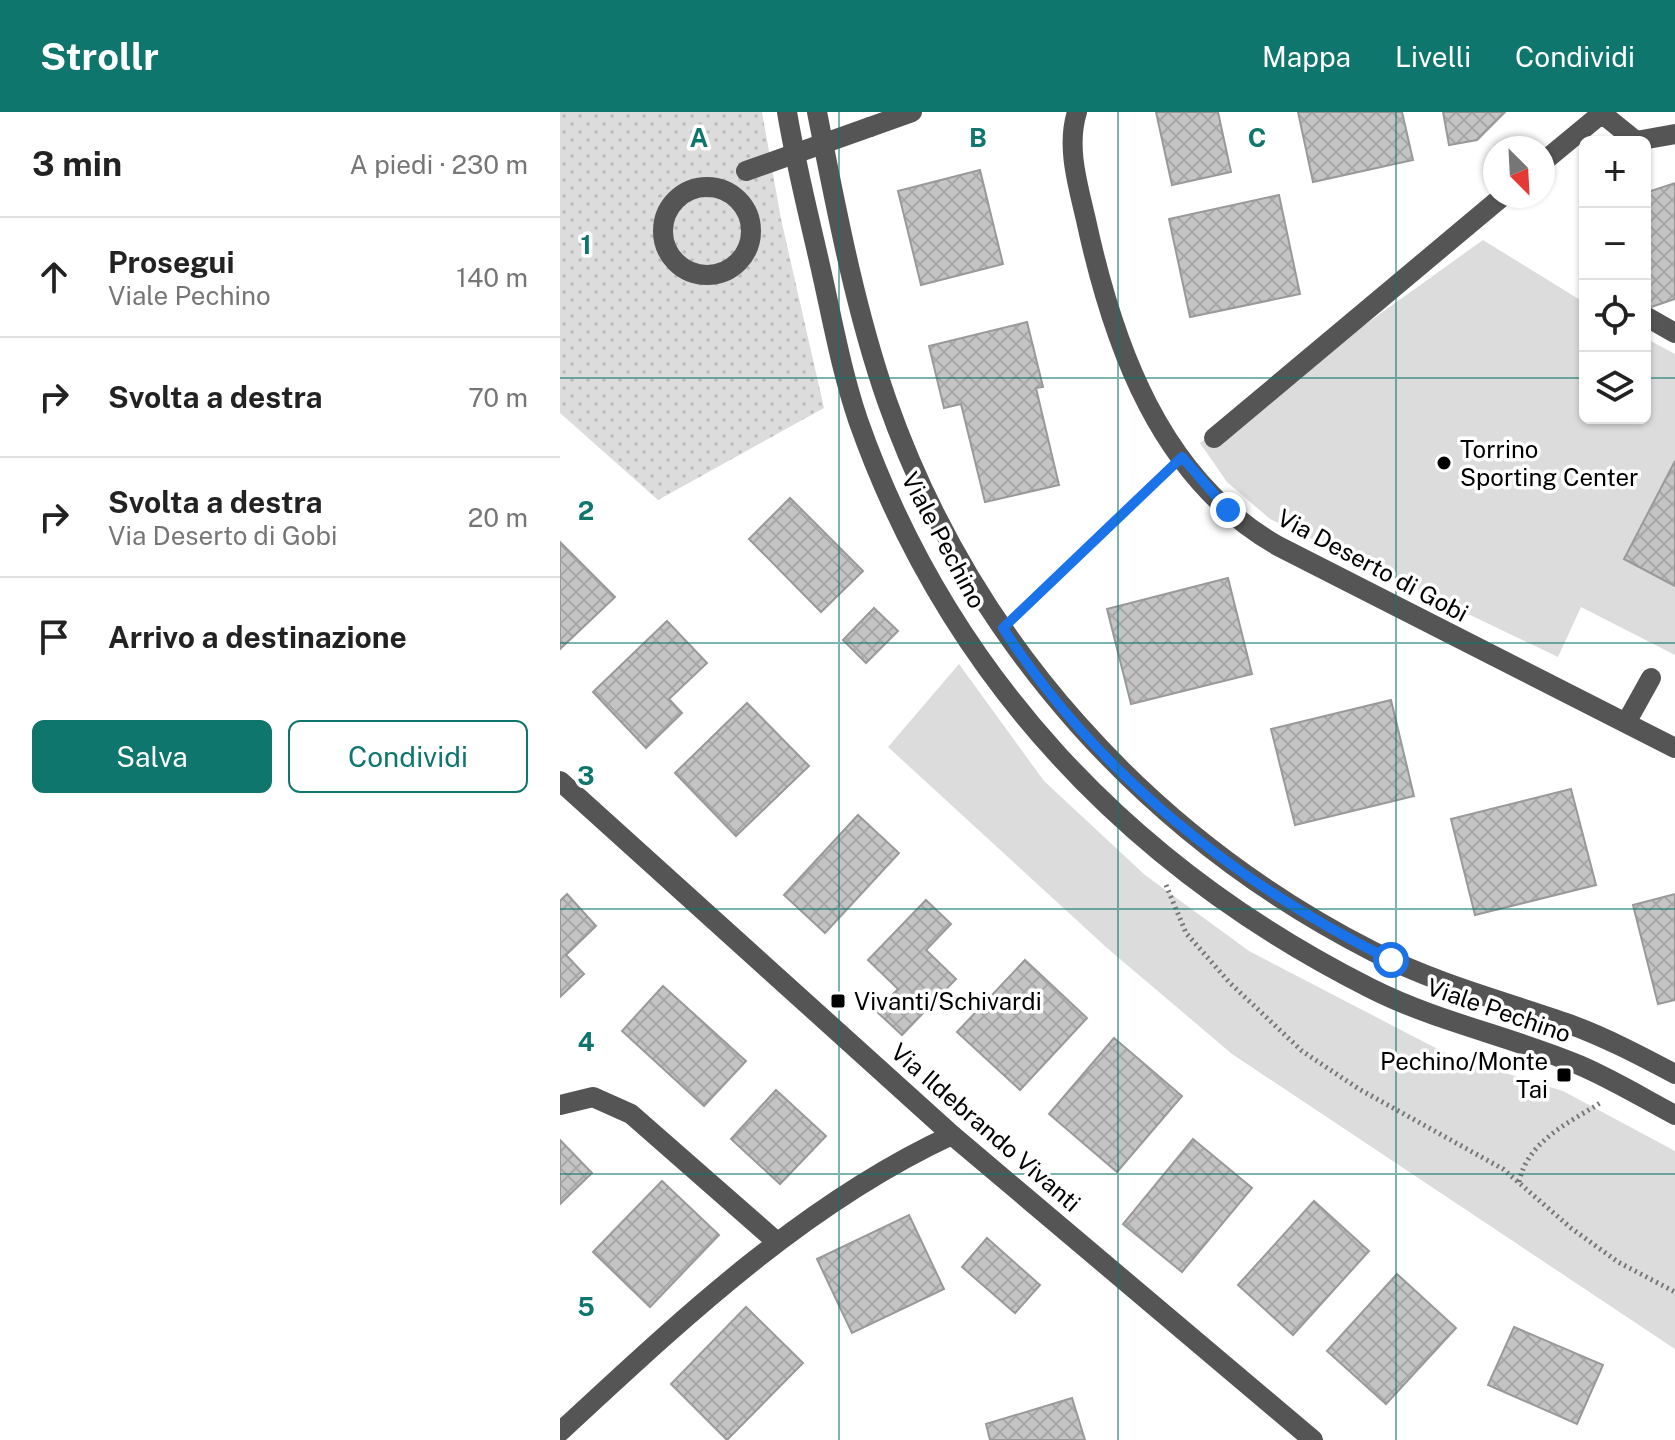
<!DOCTYPE html>
<html lang="it">
<meta charset="utf-8">
<style>
body{margin:0;font-family:"Public Sans",sans-serif;background:#f6f6f6;color:#222}
.controls{position:absolute;right:24px;top:24px;display:grid;overflow:hidden;border-radius:12px;box-shadow:0 2px 6px #0004}
.controls button{width:72px;height:72px;display:grid;place-items:center;padding:0;border:0;border-bottom:2px solid #e0e0e0;background:#fff;color:#222;font:40px sans-serif}
.compass{position:absolute;left:923px;top:24px;width:72px;height:72px;border-radius:50%;background:#fff;box-shadow:0 2px 6px #0004;rotate:156deg}
.stop{position:absolute;width:24px;height:24px;margin:-18px;border:6px solid #1a73e8;border-radius:50%;background:#fff}
.stop.end{background:#1a73e8;border-color:#fff;box-shadow:0 2px 8px #0008}
.list{margin:0;padding:0;list-style:none}
h2{display:flex;justify-content:space-between;align-items:center;height:104px;margin:0;padding:0 32px;font-size:34px}
h2 small{font-size:26px;font-weight:400;color:#767676}
.list li{display:grid;grid-template-columns:52px 1fr auto;gap:24px;align-items:center;box-sizing:border-box;height:120px;padding:0 32px;border-top:2px solid #e0e0e0}
.list b{display:block;font-size:30px;white-space:nowrap}
.list p{margin:0;font-size:26px;white-space:nowrap;color:#767676}
.list em{font-size:26px;font-style:normal;color:#767676}
.actions{display:flex;gap:16px;padding:24px 32px}
.actions a{flex:1;padding:18px 0;border:2px solid #0f766e;border-radius:12px;text-align:center;font-size:28px;color:#0f766e}
.actions .main{background:#0f766e;color:#fff}
.icon{flex:none;width:44px;height:44px;fill:none;stroke:currentColor;stroke-width:2;stroke-linecap:round;stroke-linejoin:round}
.map{position:relative;flex:none;width:1115px;height:1328px;overflow:hidden}
header{display:flex;align-items:center;gap:48px;box-sizing:border-box;height:112px;padding:0 40px;background:#0f766e;color:#fff}
header strong{font-size:38px}
nav{display:flex;gap:44px;margin-inline-start:auto;font-size:28px}
main{display:flex}
aside{flex:1;background:#fff}
.map>svg:first-child{display:block}
.grass{fill:url(#grass-dots)}
.park{fill:#dcdcdc}
.building{fill:url(#building-cross-hatch);stroke:#999;stroke-width:2}
.lines{fill:none;stroke-linecap:round;stroke-linejoin:round}
.path{stroke:#777;stroke-width:5;stroke-dasharray:2 4;stroke-linecap:butt}
.minor{stroke:#555;stroke-width:20}
.minor-bridge{stroke:#555;stroke-width:20}
.route{stroke:#1a73e8;stroke-width:10}
.grid{fill:none;stroke:#0f766e;stroke-width:2;stroke-opacity:0.55}
.poi-dot{fill:#000;stroke:#fff;stroke-width:3}
.labels{text-anchor:middle;dominant-baseline:central;stroke-width:7;stroke-linejoin:round;paint-order:stroke}
.poi-label{font-size:24px;fill:#000;stroke:#fff;text-anchor:start}
.street-label{font-size:24px;fill:#000;stroke:#fff}
.grid-label{font-size:26px;text-anchor:middle;font-weight:bold;fill:#0f766e;stroke:#fff;stroke-width:7;stroke-linejoin:round;paint-order:stroke}
</style>
<header>
<strong>Strollr</strong>
<nav><a>Mappa</a><a>Livelli</a><a>Condividi</a></nav>
</header>
<main>
<aside>
<h2>3 min<small>A piedi · 230 m</small></h2>
<ul class="list">
<li><svg class="icon" aria-label="ahead" viewBox="0 0 24 24"><path d="M12 20V5M6 11l6-6 6 6"/></svg><div><b>Prosegui</b><p>Viale Pechino</p></div><em>140 m</em></li>
<li><svg class="icon" aria-label="right" viewBox="0 0 24 24"><path d="M7 20v-9h11M14 6l5 5-5 5"/></svg><div><b>Svolta a destra</b></div><em>70 m</em></li>
<li><svg class="icon" aria-label="right" viewBox="0 0 24 24"><path d="M7 20v-9h11M14 6l5 5-5 5"/></svg><div><b>Svolta a destra</b><p>Via Deserto di Gobi</p></div><em>20 m</em></li>
<li><svg class="icon" aria-label="arrive" viewBox="0 0 24 24"><path d="M6 21V4h12l-3 4 3 4H6"/></svg><div><b>Arrivo a destinazione</b></div></li>
</ul>
<div class="actions"><a class="main">Salva</a><a>Condividi</a></div>
</aside>
<div class="map">
<svg width="1115" height="1328" viewBox="0 0 1115 1328">
<defs>
<pattern id="grass-dots" width="8" height="8" patternUnits="userSpaceOnUse" patternTransform="scale(2)"><rect width="8" height="8" fill="#dcdcdc"/><path d="M2 2h.1M6 6h.1" fill="none" stroke="#bbb" stroke-width="1.8" stroke-linecap="round"/></pattern>
<pattern id="building-cross-hatch" width="8" height="8" patternUnits="userSpaceOnUse" patternTransform="scale(2)"><rect width="8" height="8" fill="#c4c4c4"/><path d="M0 0l8 8M0 8l8-8" fill="none" stroke="#a7a7a7"/></pattern>
</defs>
<rect width="100%" height="100%" fill="#fff"/>
<path class="grass" d="M0 0H202L221 107 264 296 98 388 0 301Z"/>
<path class="park" d="M923 128 1025 191V306H1085V226L1115 242V543L1021 495 998 545 710 407 667 370 640 331Z
M399 552 484 669 585 763 689 839 891 944 1003 979 1115 1039V1237L672 942 547 836 328 635Z"/>
<path class="building" d="M596 0H658L671 60 612 73Z
M738 0H842L853 48 753 70Z
M883 0H945L917 28 889 33Z
M420 58 443 152 361 173 338 79Z
M1115 71V187L1085 197V81Z
M719 83 740 182 630 205 609 107Z
M467 210 483 275 476 276 499 373 425 390 401 292 384 296 369 234Z
M1115 349V474L1064 447Z
M230 386 303 459 261 500 189 427Z
M0 430 55 485 0 537Z
M668 466 692 562 571 592 547 497Z
M314 496 338 519 306 551 283 528Z
M107 509 147 551 109 587 122 601 86 636 33 580Z
M831 588 854 684 735 713 711 617Z
M187 591 249 654 176 724 115 661Z
M1011 677 1036 773 915 803 891 707Z
M298 703 339 741 265 821 224 783Z
M7 782 36 814 6 843 24 862 0 885V789Z
M1115 782V888L1098 892 1073 793Z
M366 788 391 812 366 838 396 867 342 923 316 899 338 877 308 848Z
M465 848 527 906 460 978 397 920Z
M103 874 186 949 144 994 62 919Z
M554 926 622 984 557 1060 489 1002Z
M216 978 266 1024 220 1072 171 1027Z
M633 1027 692 1076 622 1160 563 1112Z
M0 1028 32 1061 0 1092Z
M102 1069 159 1123 90 1195 33 1140Z
M754 1089 809 1139 733 1223 678 1173Z
M349 1103 384 1177 292 1221 257 1147Z
M427 1126 480 1173 455 1201 402 1155Z
M837 1162 896 1216 826 1292 767 1239Z
M186 1195 243 1251 167 1328 111 1272Z
M954 1215 1043 1253 1017 1312 928 1273Z
M512 1286 525 1328H430L426 1312Z"/>
<g class="lines">
<path class="path" d="M458 502 607 360
M606 773 626 821 670 871 742 939 799 977 943 1057 1011 1116 1058 1150 1115 1180
M959 1070C968 1029 1007 1012 1040 991"/>
<path class="minor" d="M227 0C236 54 250 108 262 162 273 211 282 261 298 308 388 564 570 755 810 876 877 910 950 924 1019 953 1052 967 1083 986 1115 1003
M257 0C276 96 295 197 327 289 412 530 588 725 814 840 877 872 943 889 1009 912 1045 925 1081 944 1115 962
M517 0C506 35 518 73 526 108 553 233 600 367 718 434L1115 636
M1040 0 1076 29 1115 22
M310 15 352 0
M983 50 1041 2
M103 119a44 44 0 1 1 88 0a44 44 0 1 1-88 0Z
M1085 204 1115 221
M654 326 943 84
M1066 611 1091 566
M0 669 392 1023 753 1328
M0 993 33 985 71 1002 217 1130
M0 1320C120 1209 243 1092 392 1023"/>
<path class="minor-bridge" d="M186 59 310 15"/>
</g>
<g class="lines">
<path class="route" d="M668 398 622 345 443 516C537 662 676 772 831 848"/>
</g>
<path class="grid" d="M279 0V1328M558 0V1328M836 0V1328M0 266H1025M1085 266H1115M0 531H1115M0 797H1115M0 1062H1115"/>
<g class="poi-dot">
<circle cx="884" cy="351" r="8"/>
<rect x="270" y="881" width="16" height="16" rx="4"/>
<rect x="996" y="955" width="16" height="16" rx="4"/>
</g>
<g class="labels">
<g class="poi-label">
<text x="900" y="337">Torrino<tspan x="900" dy="28">Sporting Center</tspan></text>
<text x="294" y="889">Vivanti/Schivardi</text>
<text x="988" y="949" text-anchor="end">Pechino/Monte<tspan x="988" dy="28">Tai</tspan></text>
</g>
<g class="street-label">
<text transform="translate(384 428) rotate(62)">Viale Pechino</text>
<text transform="translate(813 453) rotate(28)">Via Deserto di Gobi</text>
<text transform="translate(939 898) rotate(19)">Viale Pechino</text>
<text transform="translate(426 1015) rotate(41)">Via Ildebrando Vivanti</text>
</g>
</g>
<g class="grid-label">
<text x="139" y="35">A</text>
<text x="418" y="35">B</text>
<text x="697" y="35">C</text>
<text x="26" y="142">1</text>
<text x="26" y="408">2</text>
<text x="26" y="673">3</text>
<text x="26" y="939">4</text>
<text x="26" y="1204">5</text>
</g>
</svg>
<div class="controls">
<button>+</button>
<button>−</button>
<button><svg class="icon" aria-label="locate" viewBox="0 0 24 24"><circle cx="12" cy="12" r="6"/><path d="M12 2v4M12 18v4M2 12h4M18 12h4"/></svg></button>
<button><svg class="icon" aria-label="layers" viewBox="0 0 24 24"><path d="M12 4l9 5-9 5-9-5zM3 14l9 5 9-5"/></svg></button>
</div>
<svg class="compass" viewBox="-18 -18 36 36"><path d="M0-13l5 13h-10z" fill="#e53935"/><path d="M0 13l5-13h-10z" fill="#767676"/></svg>
<div class="stop" style="left:831px;top:848px"></div>
<div class="stop end" style="left:668px;top:398px"></div>
</div>
</main>
